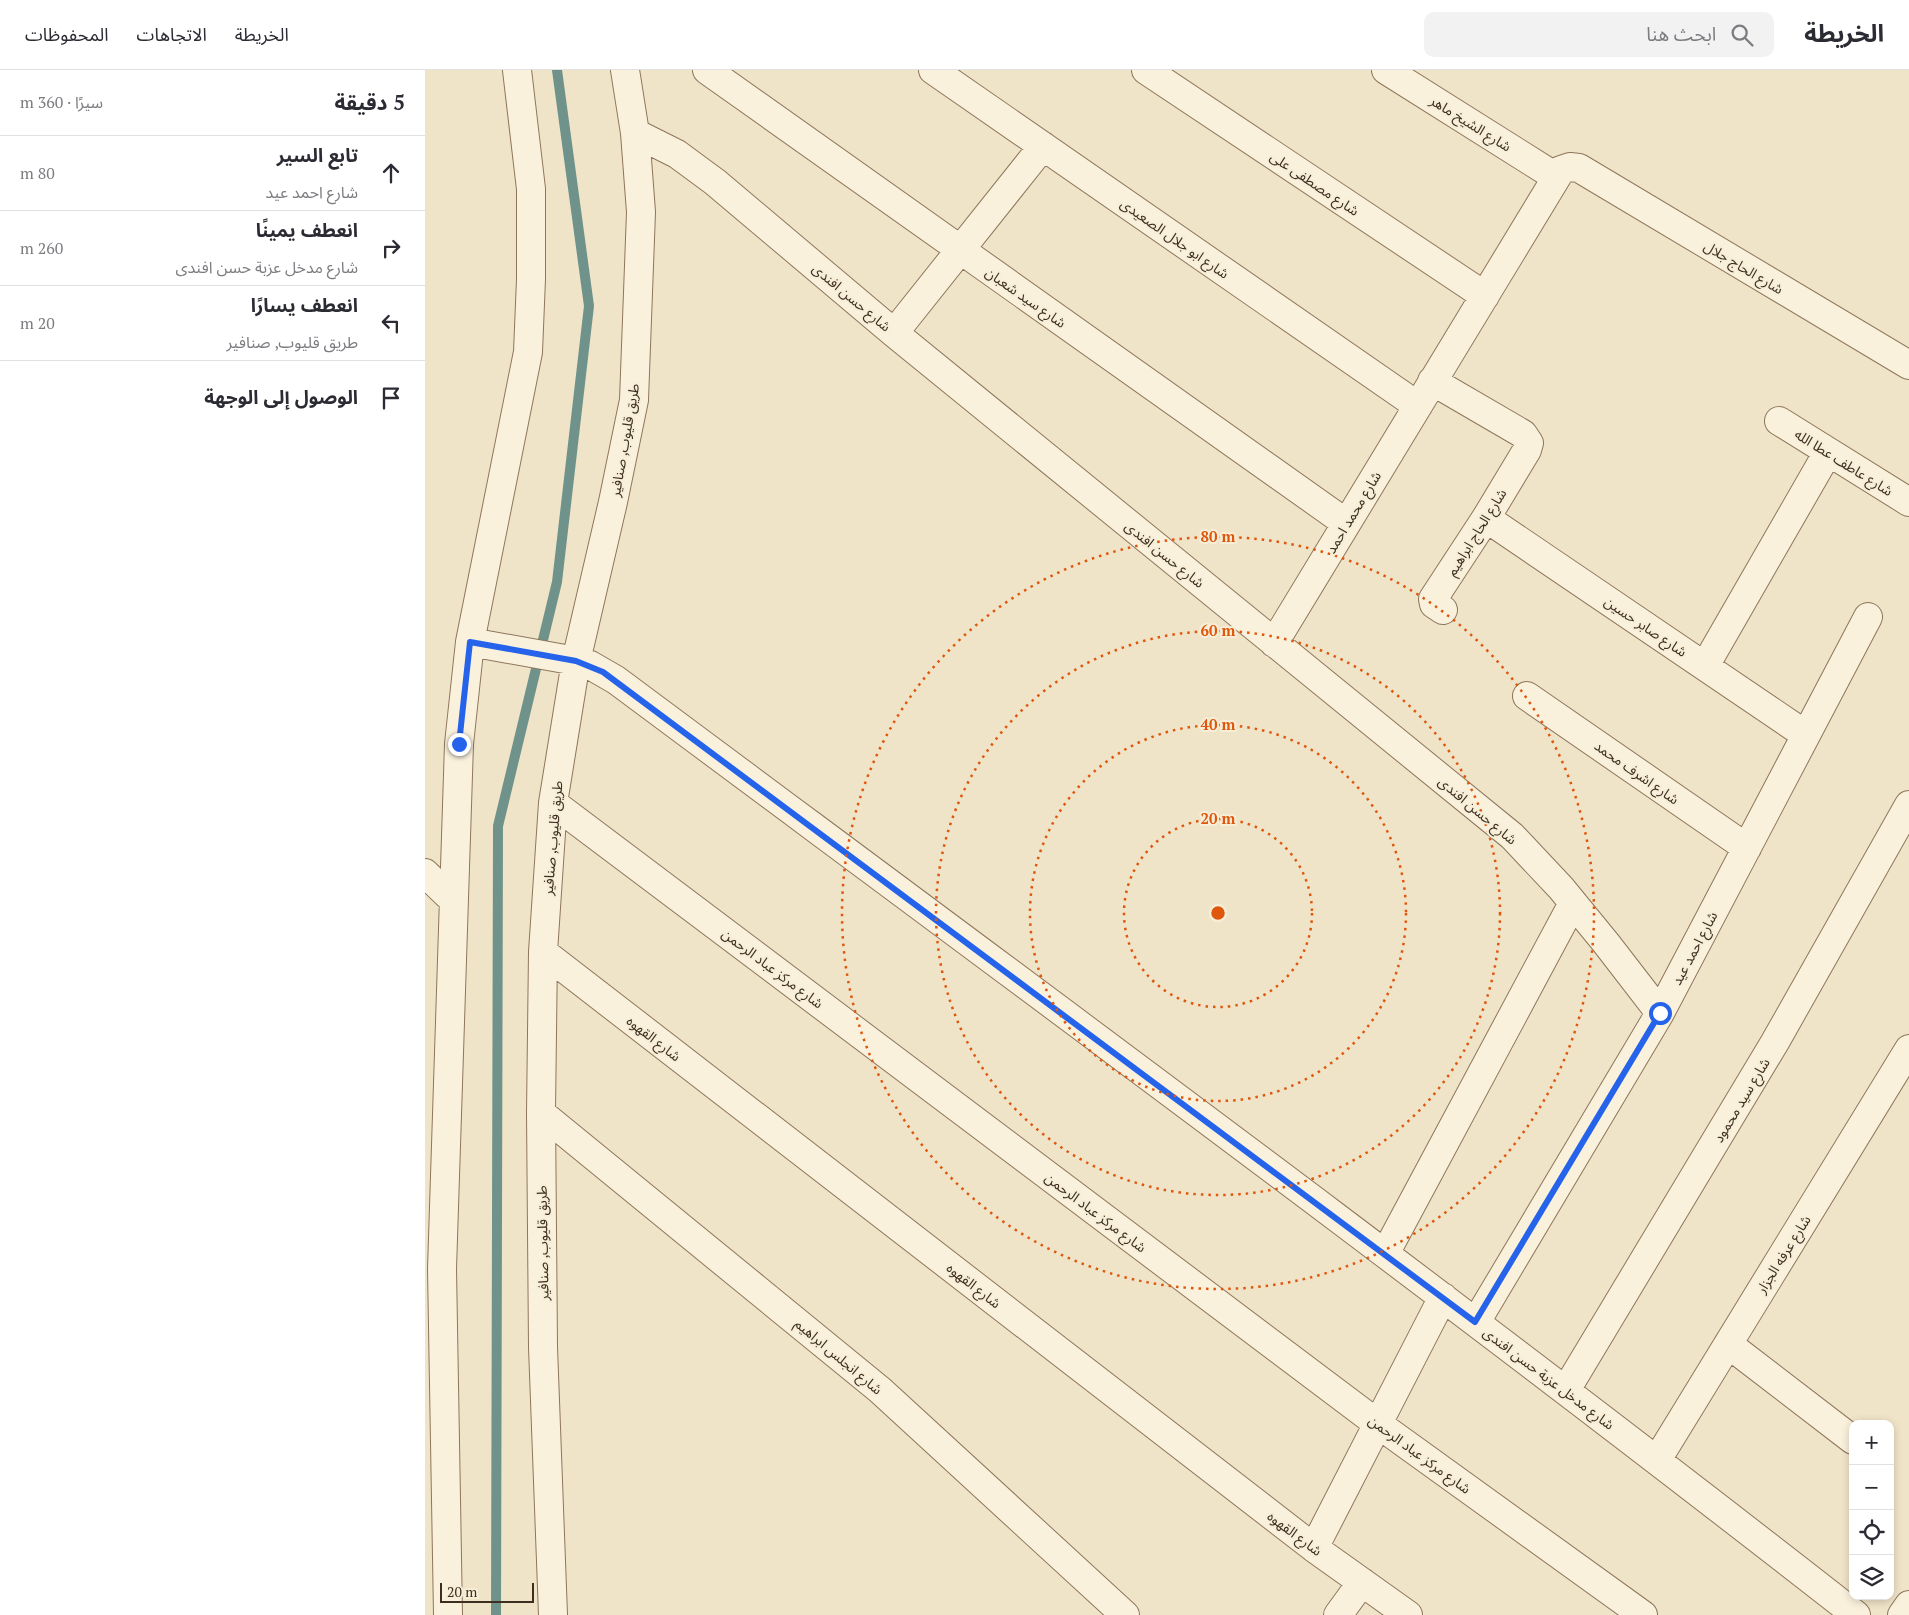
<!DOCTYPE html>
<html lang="ar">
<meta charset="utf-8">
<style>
body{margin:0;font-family:"PT Serif","Noto Sans Arabic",serif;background:#f2f2f3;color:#2b2b33;direction:rtl}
.controls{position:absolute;right:15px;bottom:15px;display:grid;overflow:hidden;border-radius:10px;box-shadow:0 2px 8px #0003}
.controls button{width:45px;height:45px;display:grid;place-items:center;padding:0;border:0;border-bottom:1px solid #e1e1e2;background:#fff;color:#2b2b33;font:25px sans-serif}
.scale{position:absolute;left:15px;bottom:12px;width:94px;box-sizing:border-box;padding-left:5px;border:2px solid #3d2e20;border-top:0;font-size:14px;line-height:18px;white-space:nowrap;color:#3d2e20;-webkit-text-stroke:4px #f7eed8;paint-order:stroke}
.stop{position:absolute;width:15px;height:15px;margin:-11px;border:4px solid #2563eb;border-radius:50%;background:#fff}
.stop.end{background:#2563eb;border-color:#fff;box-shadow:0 1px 5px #0008}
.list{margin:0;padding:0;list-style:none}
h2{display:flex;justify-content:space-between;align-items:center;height:65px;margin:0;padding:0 20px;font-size:21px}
h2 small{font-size:16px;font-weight:400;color:#7c7c81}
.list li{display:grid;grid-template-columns:32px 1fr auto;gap:15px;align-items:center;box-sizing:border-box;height:75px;padding:0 20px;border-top:1px solid #e1e1e2}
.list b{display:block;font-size:19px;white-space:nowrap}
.list p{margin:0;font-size:16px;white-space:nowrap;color:#7c7c81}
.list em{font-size:16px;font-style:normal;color:#7c7c81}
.icon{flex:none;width:28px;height:28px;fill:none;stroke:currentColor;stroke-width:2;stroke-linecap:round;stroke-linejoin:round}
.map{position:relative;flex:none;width:1484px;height:1545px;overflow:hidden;direction:ltr}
header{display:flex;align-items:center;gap:30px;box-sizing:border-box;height:70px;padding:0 25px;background:#fff;border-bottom:1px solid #e1e1e2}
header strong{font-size:24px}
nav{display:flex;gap:28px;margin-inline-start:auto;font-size:18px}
.search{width:350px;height:45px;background:#f2f2f3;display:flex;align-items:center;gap:12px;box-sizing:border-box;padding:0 18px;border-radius:10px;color:#7c7c81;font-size:19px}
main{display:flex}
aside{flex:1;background:#fff}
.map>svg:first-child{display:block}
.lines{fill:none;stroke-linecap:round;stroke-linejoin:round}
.stream{stroke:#6f938a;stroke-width:10}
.minor-casing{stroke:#8d765c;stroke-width:30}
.minor{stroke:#faf1dc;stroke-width:28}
.route{stroke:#2563eb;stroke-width:6}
.ring{fill:none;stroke:#df570d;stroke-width:2.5;stroke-dasharray:2.5 5}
.labels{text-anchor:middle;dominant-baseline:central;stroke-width:4;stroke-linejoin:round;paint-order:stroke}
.street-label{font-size:14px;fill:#3d2e20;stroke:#f7eed8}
.centre{fill:#df570d;stroke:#f7eed8;stroke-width:2.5}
.ring-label{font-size:15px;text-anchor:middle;font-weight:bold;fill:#df570d;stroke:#f7eed8;stroke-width:4;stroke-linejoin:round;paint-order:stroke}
</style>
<header>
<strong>الخريطة</strong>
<div class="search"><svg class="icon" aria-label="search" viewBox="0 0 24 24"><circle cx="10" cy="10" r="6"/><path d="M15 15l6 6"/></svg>ابحث هنا</div>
<nav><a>الخريطة</a><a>الاتجاهات</a><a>المحفوظات</a></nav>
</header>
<main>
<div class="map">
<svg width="1484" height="1545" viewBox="0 0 1484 1545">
<rect width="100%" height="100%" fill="#f0e4c8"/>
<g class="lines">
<path class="stream" d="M71 1545 73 756 132 512 164 236 132 0"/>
<defs>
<path id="minor" d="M282 0 921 453
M508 0 993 336
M721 0 1060 226
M961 0 1131 107
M210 63 252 84 290 112 469 263 1087 766 1136 818 1181 873 1235 943
M469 263 618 76
M1007 311 1098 364 1104 373 1102 380 1061 448 1008 529 1009 534 1018 540
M1354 351 1484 432
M1061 448 1381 665
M45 572 151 591 165 595 191 610C606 919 1023 1226 1431 1545
M849 573 1136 100 1145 97 1154 98 1484 295
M1280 596 1403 382
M1102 626 1322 778
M128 733 953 1354 1218 1545
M0 803 28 830
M118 882 889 1478 983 1545
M116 1043 455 1320 700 1545
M960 1184 1148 833
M1051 1252 1235 943 1443 547
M1303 1274 1428 1370
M1141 1320 1350 972 1484 735
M1232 1390 1484 979
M889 1478 1018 1227
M23 1545 17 1199 34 674 45 572 103 282 106 209V119L92 0
M128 1545 118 1277 116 1043 118 882 128 733 151 591 188 432 209 330 216 142 210 63 200 0
M913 1545 937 1512
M1477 1545 1484 1535"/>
</defs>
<use href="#minor" class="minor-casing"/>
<use href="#minor" class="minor"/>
</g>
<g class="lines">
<path class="route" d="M34 674 45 572 151 591 178 602 1050 1252 1235 943"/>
</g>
<g class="ring">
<circle cx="793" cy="843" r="94"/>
<circle cx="793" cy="843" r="188"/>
<circle cx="793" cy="843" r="282"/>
<circle cx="793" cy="843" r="376"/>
</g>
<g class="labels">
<g class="street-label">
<text transform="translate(1046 53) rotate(32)">شارع الشيخ ماهر</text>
<text transform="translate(890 113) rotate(34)">شارع مصطفى على</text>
<text transform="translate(750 168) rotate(35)">شارع ابو جلال الصعيدى</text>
<text transform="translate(1319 197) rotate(31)">شارع الحاج جلال</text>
<text transform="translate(427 227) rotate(40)">شارع حسن افندى</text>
<text transform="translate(601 227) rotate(35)">شارع سيد شعبان</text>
<text transform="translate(199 370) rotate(-80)">طريق قليوب, صنافير</text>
<text transform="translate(1419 392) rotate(32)">شارع عاطف عطا الله</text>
<text transform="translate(928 442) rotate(-59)">شارع محمد احمد</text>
<text transform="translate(1051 462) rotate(-58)">شارع الحاج ابراهيم</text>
<text transform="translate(740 484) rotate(39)">شارع حسن افندى</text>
<text transform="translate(1221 556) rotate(34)">شارع صابر حسين</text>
<text transform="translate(1212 702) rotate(35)">شارع اشرف محمد</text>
<text transform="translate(1053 740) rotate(40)">شارع حسن افندى</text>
<text transform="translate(127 768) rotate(-85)">طريق قليوب, صنافير</text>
<text transform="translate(1269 878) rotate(-62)">شارع احمد عيد</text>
<text transform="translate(348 898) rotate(37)">شارع مركز عباد الرحمن</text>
<text transform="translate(229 968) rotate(38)">شارع القهوه</text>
<text transform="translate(1316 1030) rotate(-59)">شارع سيد محمود</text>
<text transform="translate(671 1142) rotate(37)">شارع مركز عباد الرحمن</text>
<text transform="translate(117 1173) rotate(-91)">طريق قليوب, صنافير</text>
<text transform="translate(1358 1184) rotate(-58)">شارع عرفه الجزار</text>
<text transform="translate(549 1215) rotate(38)">شارع القهوه</text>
<text transform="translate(414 1286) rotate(40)">شارع انجلس ابراهيم</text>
<text transform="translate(1124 1308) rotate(37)">شارع مدخل عزبة حسن افندى</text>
<text transform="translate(995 1384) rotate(36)">شارع مركز عباد الرحمن</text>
<text transform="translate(870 1463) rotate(37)">شارع القهوه</text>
</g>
</g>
<circle cx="793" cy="843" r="8" class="centre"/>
<g class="ring-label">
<text x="793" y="472">80 m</text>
<text x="793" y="566">60 m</text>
<text x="793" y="660">40 m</text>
<text x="793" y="754">20 m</text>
</g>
</svg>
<div class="controls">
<button>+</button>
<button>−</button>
<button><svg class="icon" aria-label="locate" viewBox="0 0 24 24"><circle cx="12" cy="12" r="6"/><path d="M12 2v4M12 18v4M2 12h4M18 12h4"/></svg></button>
<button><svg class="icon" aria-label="layers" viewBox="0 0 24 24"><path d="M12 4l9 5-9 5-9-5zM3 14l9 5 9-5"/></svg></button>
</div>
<div class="scale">20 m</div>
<div class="stop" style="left:1235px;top:943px"></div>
<div class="stop end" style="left:34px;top:674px"></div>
</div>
<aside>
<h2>5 دقيقة<small>سيرًا · 360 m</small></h2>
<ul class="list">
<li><svg class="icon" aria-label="ahead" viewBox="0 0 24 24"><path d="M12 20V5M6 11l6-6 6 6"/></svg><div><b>تابع السير</b><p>شارع احمد عيد</p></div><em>80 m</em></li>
<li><svg class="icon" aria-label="right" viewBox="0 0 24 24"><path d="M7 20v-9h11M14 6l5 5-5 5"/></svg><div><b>انعطف يمينًا</b><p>شارع مدخل عزبة حسن افندى</p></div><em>260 m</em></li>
<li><svg class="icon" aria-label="left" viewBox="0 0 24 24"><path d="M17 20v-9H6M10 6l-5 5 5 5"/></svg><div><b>انعطف يسارًا</b><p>طريق قليوب, صنافير</p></div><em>20 m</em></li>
<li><svg class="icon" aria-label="arrive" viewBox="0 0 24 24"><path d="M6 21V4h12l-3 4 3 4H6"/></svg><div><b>الوصول إلى الوجهة</b></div></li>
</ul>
</aside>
</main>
